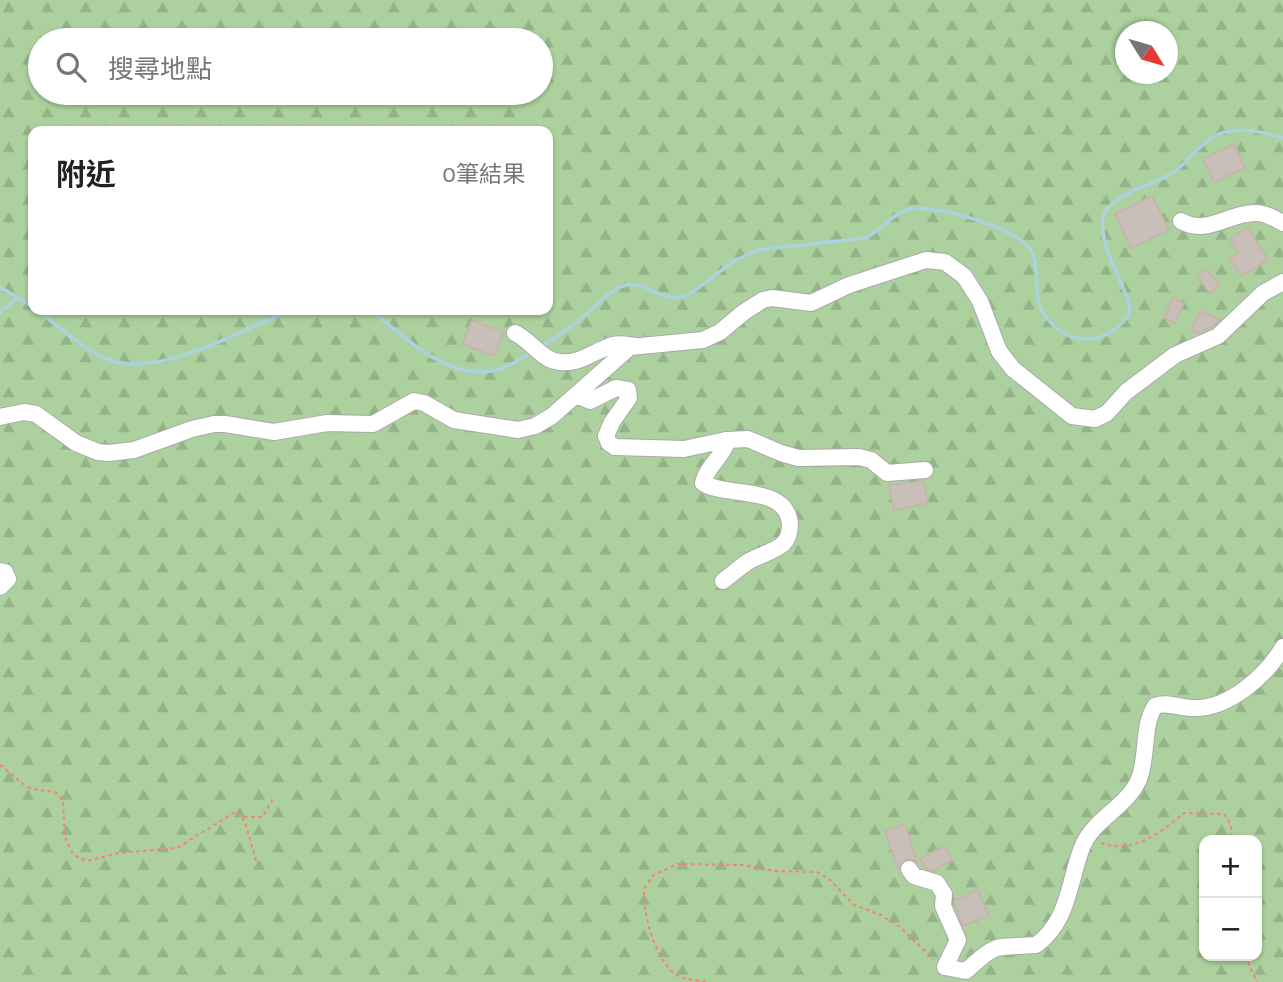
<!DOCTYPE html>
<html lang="zh-TW">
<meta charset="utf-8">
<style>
body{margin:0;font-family:Karla,"Noto Sans TC",sans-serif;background:#f2f2f2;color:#222}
.controls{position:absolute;right:21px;bottom:21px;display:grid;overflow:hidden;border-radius:14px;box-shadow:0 2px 5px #0004}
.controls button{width:63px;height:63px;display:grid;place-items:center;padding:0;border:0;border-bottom:2px solid #e0e0e0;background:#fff;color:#222;font:35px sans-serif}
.compass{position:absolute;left:1115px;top:21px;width:63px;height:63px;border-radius:50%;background:#fff;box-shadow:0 2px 5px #0004;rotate:127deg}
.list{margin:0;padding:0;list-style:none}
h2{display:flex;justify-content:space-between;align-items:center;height:91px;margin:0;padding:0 28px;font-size:30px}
h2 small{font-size:23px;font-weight:400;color:#767676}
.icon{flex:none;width:38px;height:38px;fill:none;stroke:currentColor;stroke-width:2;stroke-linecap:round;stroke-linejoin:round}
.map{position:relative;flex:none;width:1283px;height:982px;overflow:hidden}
.search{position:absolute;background:#fff;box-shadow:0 2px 5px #0004;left:28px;top:28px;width:525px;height:77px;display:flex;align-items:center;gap:18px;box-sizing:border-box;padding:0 24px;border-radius:38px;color:#767676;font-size:26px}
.panel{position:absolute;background:#fff;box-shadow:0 2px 5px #0004;left:28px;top:126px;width:525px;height:189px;border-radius:14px}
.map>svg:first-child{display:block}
.forest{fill:url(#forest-firs);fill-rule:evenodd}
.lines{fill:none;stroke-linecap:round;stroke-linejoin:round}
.stream{stroke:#aad3df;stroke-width:3.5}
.building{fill:#c7bfb8;stroke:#c4b6ab;stroke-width:2}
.minor-casing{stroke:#a9a9a9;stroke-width:18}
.path{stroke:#fa8072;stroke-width:2;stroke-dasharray:3.5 3.5;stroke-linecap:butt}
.minor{stroke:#fff;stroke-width:16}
</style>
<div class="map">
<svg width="1283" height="982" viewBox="0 0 1283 982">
<defs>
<pattern id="forest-firs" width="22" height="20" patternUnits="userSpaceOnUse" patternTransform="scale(1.75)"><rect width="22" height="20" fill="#add19e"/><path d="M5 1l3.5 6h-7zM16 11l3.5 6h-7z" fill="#95b388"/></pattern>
</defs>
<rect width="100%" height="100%" fill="#f2efe9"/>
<path class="forest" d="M0 0H1283V982H0ZM1126 32H1168V74H1126ZM40 40H541V93H40ZM33 131H548V310H33ZM1204 840H1257V956H1204Z"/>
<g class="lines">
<path class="stream" d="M0 287 33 307
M37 310C57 325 76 343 98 355 153 386 240 328 293 310
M372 310C403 338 446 378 492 371 507 368 519 360 532 352
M0 312 19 297
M542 346 575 324 610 293 620 287 630 284 639 285 665 296 677 298 690 294 734 261 758 250 866 238C881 230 893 213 910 209 933 204 1021 228 1032 252 1041 271 1031 296 1044 314 1067 347 1104 347 1128 316L1130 305C1121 279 1099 244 1103 218 1107 195 1151 186 1169 175 1188 165 1199 142 1219 134 1240 126 1262 132 1283 138"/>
</g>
<path class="building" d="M1234 144 1245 168 1214 182 1203 159Z
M1152 196 1169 230 1131 248 1115 214Z
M1248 228 1268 259 1241 276 1229 259 1238 253 1230 239Z
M1207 269 1219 285 1210 293 1197 276Z
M1173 298 1184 303 1175 323 1164 318Z
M1200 311 1220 320 1212 327 1198 333 1191 330Z
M472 320 504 332 494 356 462 344Z
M923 481 928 503 894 510 889 485Z
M905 824 917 862 907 859 897 868 885 831Z
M944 846 952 860 933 871 926 869 920 859Z
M978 890 989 915 963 926 954 901Z"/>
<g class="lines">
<defs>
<path id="minor" d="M1181 221C1208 236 1229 212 1257 213 1266 213 1275 219 1283 223
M515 333C530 340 541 358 555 361 578 367 593 351 613 345 620 343 628 345 635 346
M576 395 590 401 616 388 628 390 629 398 612 422 606 436 609 443 615 447 684 449 726 440 748 439 781 453 798 458 859 457 871 460 887 473 925 470
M0 417 24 412 36 414 76 443 98 452 109 453 134 450 192 429 214 424H225L274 432 327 423 373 424 414 401 424 403 454 420 518 430 535 426 552 416 630 347 703 340 720 332 744 312 763 300 772 298 811 303 849 285 926 260 945 262 964 276 980 301 999 351 1013 369 1072 416 1095 419 1107 413 1126 392 1175 355 1218 336 1263 293 1283 282
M0 571 5 572 8 579 0 587
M723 581C732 574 740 567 749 561 760 555 773 552 783 544 788 539 790 532 790 524 787 484 726 498 703 483 706 467 723 457 728 440
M909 869 914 876 937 883 944 894 943 906 958 940 945 967 966 971C998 941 995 948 1036 945 1070 921 1069 878 1083 845 1095 818 1128 806 1139 779 1148 756 1142 726 1155 706 1167 701 1180 708 1192 708 1228 710 1266 676 1283 647"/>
</defs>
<use href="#minor" class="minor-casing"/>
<path class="path" d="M0 765 26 786 32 789 55 792 60 796 63 803 65 837 70 848 74 855 87 861 119 853 177 848 235 812 239 813 245 822 257 864
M244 817H262L273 799
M1101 843C1132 855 1162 832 1184 813L1224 814 1231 825 1232 840
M1245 956 1257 982
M706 982C697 980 686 980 678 976 655 962 643 914 644 889L654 875 677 864 743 865 774 871 817 872 829 879 854 905 881 915 900 927 933 959"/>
<use href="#minor" class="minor"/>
</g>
</svg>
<div class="controls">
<button>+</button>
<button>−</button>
</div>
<svg class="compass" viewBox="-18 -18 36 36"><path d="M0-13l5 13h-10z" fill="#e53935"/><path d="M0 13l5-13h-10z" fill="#767676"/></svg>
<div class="search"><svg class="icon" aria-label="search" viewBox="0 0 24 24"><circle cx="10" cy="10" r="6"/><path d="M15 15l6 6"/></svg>搜尋地點</div>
<section class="panel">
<h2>附近<small>0筆結果</small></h2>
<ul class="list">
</ul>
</section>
</div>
